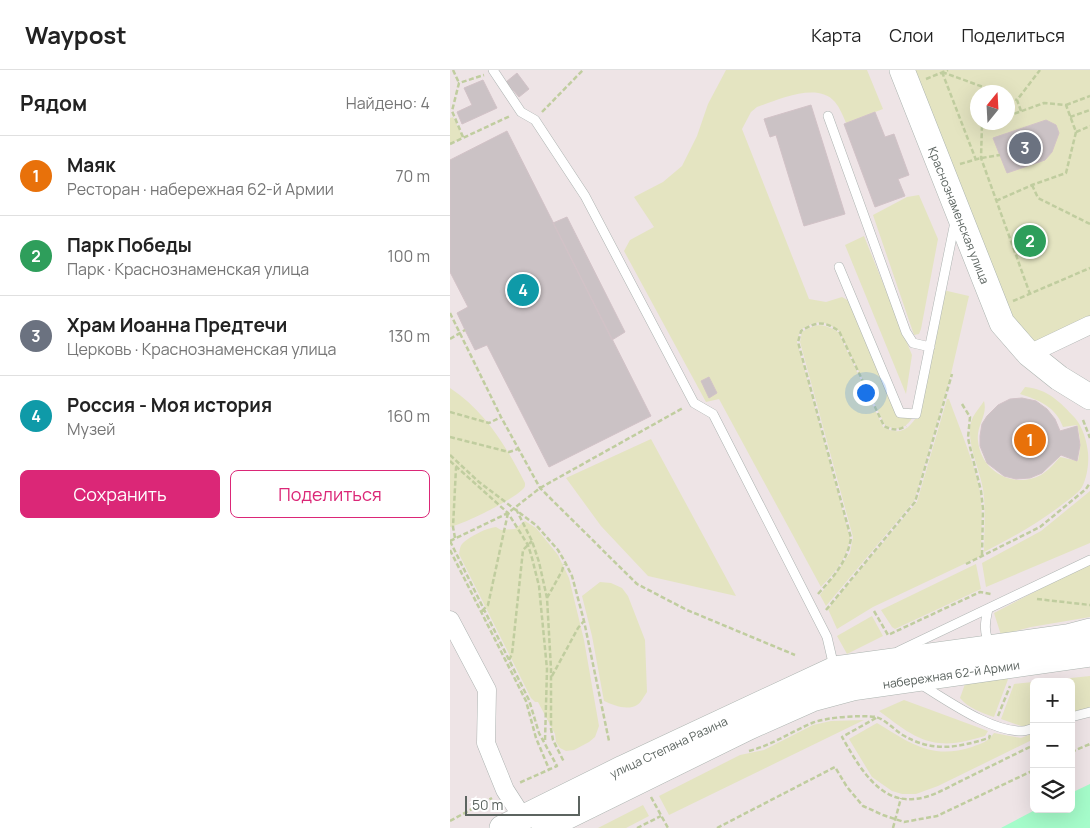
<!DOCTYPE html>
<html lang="ru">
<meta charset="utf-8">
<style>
body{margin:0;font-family:Manrope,sans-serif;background:#f6f6f6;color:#222}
.controls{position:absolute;right:15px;bottom:15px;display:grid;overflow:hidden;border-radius:8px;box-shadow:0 5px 20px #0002}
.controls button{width:45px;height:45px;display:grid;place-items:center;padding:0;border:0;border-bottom:1px solid #e0e0e0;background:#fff;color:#222;font:25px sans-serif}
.compass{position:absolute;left:520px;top:15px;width:45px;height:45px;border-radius:50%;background:#fff;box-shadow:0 5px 20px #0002;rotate:18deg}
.scale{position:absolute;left:15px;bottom:12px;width:115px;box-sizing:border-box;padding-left:5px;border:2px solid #5c6460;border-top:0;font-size:14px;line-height:18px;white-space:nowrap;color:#5c6460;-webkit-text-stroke:4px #fff;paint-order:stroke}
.you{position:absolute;left:415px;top:322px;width:18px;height:18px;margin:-12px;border:4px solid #fff;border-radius:50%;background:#1a73e8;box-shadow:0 0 0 8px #1a73e833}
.badge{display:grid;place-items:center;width:32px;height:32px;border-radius:50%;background:#db2777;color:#fff;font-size:16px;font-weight:700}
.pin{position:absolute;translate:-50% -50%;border:2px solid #fff;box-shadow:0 1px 5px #0006}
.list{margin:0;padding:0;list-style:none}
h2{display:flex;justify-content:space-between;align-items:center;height:65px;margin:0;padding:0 20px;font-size:21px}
h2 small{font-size:16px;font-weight:400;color:#767676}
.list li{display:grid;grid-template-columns:32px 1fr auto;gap:15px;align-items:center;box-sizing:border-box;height:80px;padding:0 20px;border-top:1px solid #e0e0e0}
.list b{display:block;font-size:19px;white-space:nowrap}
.list p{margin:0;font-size:16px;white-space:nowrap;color:#767676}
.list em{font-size:16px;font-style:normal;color:#767676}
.actions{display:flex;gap:10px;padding:15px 20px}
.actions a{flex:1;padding:11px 0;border:1px solid #db2777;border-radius:8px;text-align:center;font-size:18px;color:#db2777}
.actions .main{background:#db2777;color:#fff}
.icon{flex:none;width:28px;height:28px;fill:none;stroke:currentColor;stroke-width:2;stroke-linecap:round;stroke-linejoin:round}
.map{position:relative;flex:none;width:640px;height:758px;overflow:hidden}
header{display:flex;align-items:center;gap:30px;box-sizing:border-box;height:70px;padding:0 25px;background:#fff;border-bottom:1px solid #e0e0e0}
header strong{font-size:24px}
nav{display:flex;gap:28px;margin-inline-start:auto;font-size:18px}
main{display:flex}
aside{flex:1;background:#fff}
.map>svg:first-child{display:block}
.green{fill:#e4e4c1;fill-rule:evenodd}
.water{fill:#a5fcca}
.building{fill:#cbc2c5;stroke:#d2c2c7}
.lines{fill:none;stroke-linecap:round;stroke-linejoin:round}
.lane-casing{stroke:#adb3b1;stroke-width:10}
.street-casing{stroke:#adb3b1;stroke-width:19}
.secondary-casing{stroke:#acb4b0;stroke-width:26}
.path{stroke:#c0cd9f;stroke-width:2.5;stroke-dasharray:5 2.5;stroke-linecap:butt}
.lane{stroke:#fff;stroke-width:9}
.street{stroke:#fff;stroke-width:18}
.secondary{stroke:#fff;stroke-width:25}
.labels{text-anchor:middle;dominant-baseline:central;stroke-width:4;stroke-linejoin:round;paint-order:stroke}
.street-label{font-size:12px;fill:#5c6460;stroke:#fff}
</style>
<header>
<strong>Waypost</strong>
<nav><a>Карта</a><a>Слои</a><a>Поделиться</a></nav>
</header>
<main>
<aside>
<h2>Рядом<small>Найдено: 4</small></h2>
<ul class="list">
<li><span class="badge" style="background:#e8710a">1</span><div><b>Маяк</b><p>Ресторан · набережная 62-й Армии</p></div><em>70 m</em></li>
<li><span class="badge" style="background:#2e9e5b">2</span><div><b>Парк Победы</b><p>Парк · Краснознаменская улица</p></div><em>100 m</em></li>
<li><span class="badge" style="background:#6b7280">3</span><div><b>Храм Иоанна Предтечи</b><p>Церковь · Краснознаменская улица</p></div><em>130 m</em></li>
<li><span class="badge" style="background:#0f9aa8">4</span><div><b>Россия - Моя история</b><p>Музей</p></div><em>160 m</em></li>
</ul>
<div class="actions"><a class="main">Сохранить</a><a>Поделиться</a></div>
</aside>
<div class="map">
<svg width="640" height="758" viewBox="0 0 640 758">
<rect width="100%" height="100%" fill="#eee4e6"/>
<path class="green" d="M276 0H417L433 39 396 53C393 46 390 38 385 32 368 11 327 30 307 37L301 42 292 59 359 229 376 232 392 227 401 232 449 344 464 345C457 358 448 362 435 355L389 261C374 250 367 250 350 260L347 272 400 468C396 490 386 501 371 517L269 329 256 332 174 181 180 170 204 157 184 127 213 112 232 96 247 66 258 34Z
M462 0H640V255L579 284 552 253ZM528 22H558V52H528Z
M3 47 13 67 0 74V48Z
M469 125 488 169 471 259 469 264 464 265 423 145 457 127Z
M414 166 462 285 456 324 395 175Z
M493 220 519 226 501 304 464 431 376 536 370 525 400 483 403 467 350 272 352 262C367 253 373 253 388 262L433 357C450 366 458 360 468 345Z
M575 317C598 319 610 332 625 348 633 357 637 372 638 383 639 394 637 407 632 417 627 425 616 431 609 437 585 455 560 469 534 482 534 461 536 440 533 419 530 399 513 367 523 347 526 341 531 336 534 331 538 346 526 355 528 371 531 402 564 419 591 405 599 400 604 394 610 387L628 391C631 378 631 368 627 355L613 357C606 337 589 330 570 324Z
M0 318C35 341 56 376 75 413 75 417 75 417 72 420 62 430 14 454 0 457Z
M497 329H499C509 357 521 384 528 413 534 436 531 462 531 486L423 537 387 559 378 539 467 432Z
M201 369 286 526 198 506 151 456 116 408Z
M640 421V473L536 517 532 493 591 461Z
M75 451 86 458 108 485 119 508 134 570 149 656 145 667 139 672 124 680 116 681 110 678 106 672 105 664 88 632H85L81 628 9 484C10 479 10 475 14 472 21 466 36 458 46 457L51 460 65 459Z
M640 493V547L581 557 551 565 544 543Z
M526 494 531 519 445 559 442 557 431 540Z
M150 512 161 513 172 518 178 526 195 570 197 622C194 626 191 633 187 635 177 641 163 635 154 631L142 566 132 526Z
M422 546 433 566 397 584 387 566Z
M560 604 544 647C532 643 518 638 510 628L515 614Z
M640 606V638L621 643V612H584V654L574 657 551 649 564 614Z
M454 630 538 661 535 666C521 670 504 675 489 673 466 671 447 654 429 641Z
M414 650 219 745 209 726 290 685 314 680 363 655 381 651Z
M427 653C460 673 482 690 522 677 532 673 538 672 544 663L571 668 584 663V669L488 716 466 724H452L442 721 422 707 399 669Z
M193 735 199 746 176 758H148Z"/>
<path class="water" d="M640 714V758H551L587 739H621V723Z"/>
<path class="building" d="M67 3 79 19 69 27 56 12Z
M33 10 47 38 12 54 7 42 22 35 14 18Z
M361 35 395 144 354 156 326 65 320 67 314 49Z
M425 42 435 67 444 64 459 105 448 109 455 126 425 137 394 54Z
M596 50 606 55 609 63 602 82 595 90 557 103 543 68Z
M57 61 201 346 99 397 37 275 25 280 15 260 7 243 18 237 0 202V90Z
M117 147 175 262 162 270 103 153Z
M259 307 267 323 259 328 251 311Z
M572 328 586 331 597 339 605 349 610 361 627 356 630 375 627 391 611 385 592 403 580 408 566 409 554 406 537 393 530 376V366L532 354 537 346 548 335 560 329Z"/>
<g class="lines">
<defs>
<path id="lane" d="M43 0 71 42 85 50 135 126 244 333 263 344 377 567 384 597
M378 46 456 262 463 273 480 277
M389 197 450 343 466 344 505 152
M538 539C535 552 533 563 541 576
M449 581 640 490
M470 614C497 630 541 662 572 661 576 661 580 659 584 658
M621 647 640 642"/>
<path id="street" d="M579 284 640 255
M0 550 37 620 36 673 55 720 73 748"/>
<g id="secondary">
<path id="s1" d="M452 0 552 253 579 284 609 308 640 327"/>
<path id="s2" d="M52 758 173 698 385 599 617 567 640 561"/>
<path id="s3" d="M94 758 299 657 362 629 403 618 640 584"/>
</g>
</defs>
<use href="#lane" class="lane-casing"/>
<use href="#street" class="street-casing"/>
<use href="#secondary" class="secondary-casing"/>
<path class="path" d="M3 0 9 13
M492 2 526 90
M492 2 547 22
M476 9 498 0
M558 27 567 30
M616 35 640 26
M571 41 567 30 590 0
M92 42 133 0
M620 47 640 40
M538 52 532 55 531 88 580 224
M626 62 640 56
M13 67 2 41 9 13 34 5
M0 74 60 46
M510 94 531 88 550 85
M582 115 588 128 640 154
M546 131 582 115 616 103 626 62 616 35 594 33 558 46
M563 231 640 198
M0 243 51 347 90 418 187 514 237 540 345 585
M0 269 15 260
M512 334 520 347 518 368 520 377 531 421 533 439 532 486
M0 342 39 353 51 347
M633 350 640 368
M0 367 59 382 68 379
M0 385 29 412 87 456 108 480 115 492 122 506 134 551 159 671
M0 391 58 443 78 475 82 488 89 516 97 599 95 671
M66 439 82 471 89 492 97 528 101 599V659L103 670 114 692
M5 468 3 457 6 398 9 394
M0 471 71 614 79 630 89 663 107 696 69 713
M0 471 58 443 90 418 233 338
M0 480 76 631 86 668 99 699
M516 494 590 457 636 419 640 413
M368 524C384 506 397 492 401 468L348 272 351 261C367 251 374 251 389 261L434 356C442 360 447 361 456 356
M97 528 112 501 114 494
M587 529 640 535
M376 540 465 432 502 304
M32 541 38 535 58 443
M424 541 438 565 530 522 541 524
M59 590 62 584 73 480 82 471
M102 606 128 558 134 551
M548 646 560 616
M426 648 392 667C407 693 428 733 464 729 481 728 496 718 511 711 535 699 559 687 584 675
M299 681C322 675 341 662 362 653 376 647 411 645 426 647 434 649 444 659 451 664 482 683 506 678 539 668L540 665
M621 682 640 674
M201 727 218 758
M0 751 42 728
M187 758 211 746
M267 758 385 697 397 717 413 736 433 745 454 752 487 746 584 700
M443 758 451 728"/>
<use href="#lane" class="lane"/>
<use href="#street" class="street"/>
<use href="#secondary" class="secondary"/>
</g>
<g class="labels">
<g class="street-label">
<text stroke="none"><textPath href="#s1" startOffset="156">Краснознаменская улица</textPath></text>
<text stroke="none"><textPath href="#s3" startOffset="439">набережная 62-й Армии</textPath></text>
<text stroke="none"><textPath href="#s2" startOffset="185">улица Степана Разина</textPath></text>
</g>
</g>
</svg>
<div class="controls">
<button>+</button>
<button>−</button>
<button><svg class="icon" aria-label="layers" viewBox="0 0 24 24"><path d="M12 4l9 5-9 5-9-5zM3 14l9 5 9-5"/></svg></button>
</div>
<svg class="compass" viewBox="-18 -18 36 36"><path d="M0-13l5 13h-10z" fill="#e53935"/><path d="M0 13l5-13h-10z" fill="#767676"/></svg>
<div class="scale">50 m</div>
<div class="you"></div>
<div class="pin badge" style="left:580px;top:370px;background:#e8710a">1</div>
<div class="pin badge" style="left:580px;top:171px;background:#2e9e5b">2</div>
<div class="pin badge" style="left:575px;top:78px;background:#6b7280">3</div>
<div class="pin badge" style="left:73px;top:220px;background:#0f9aa8">4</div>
</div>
</main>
